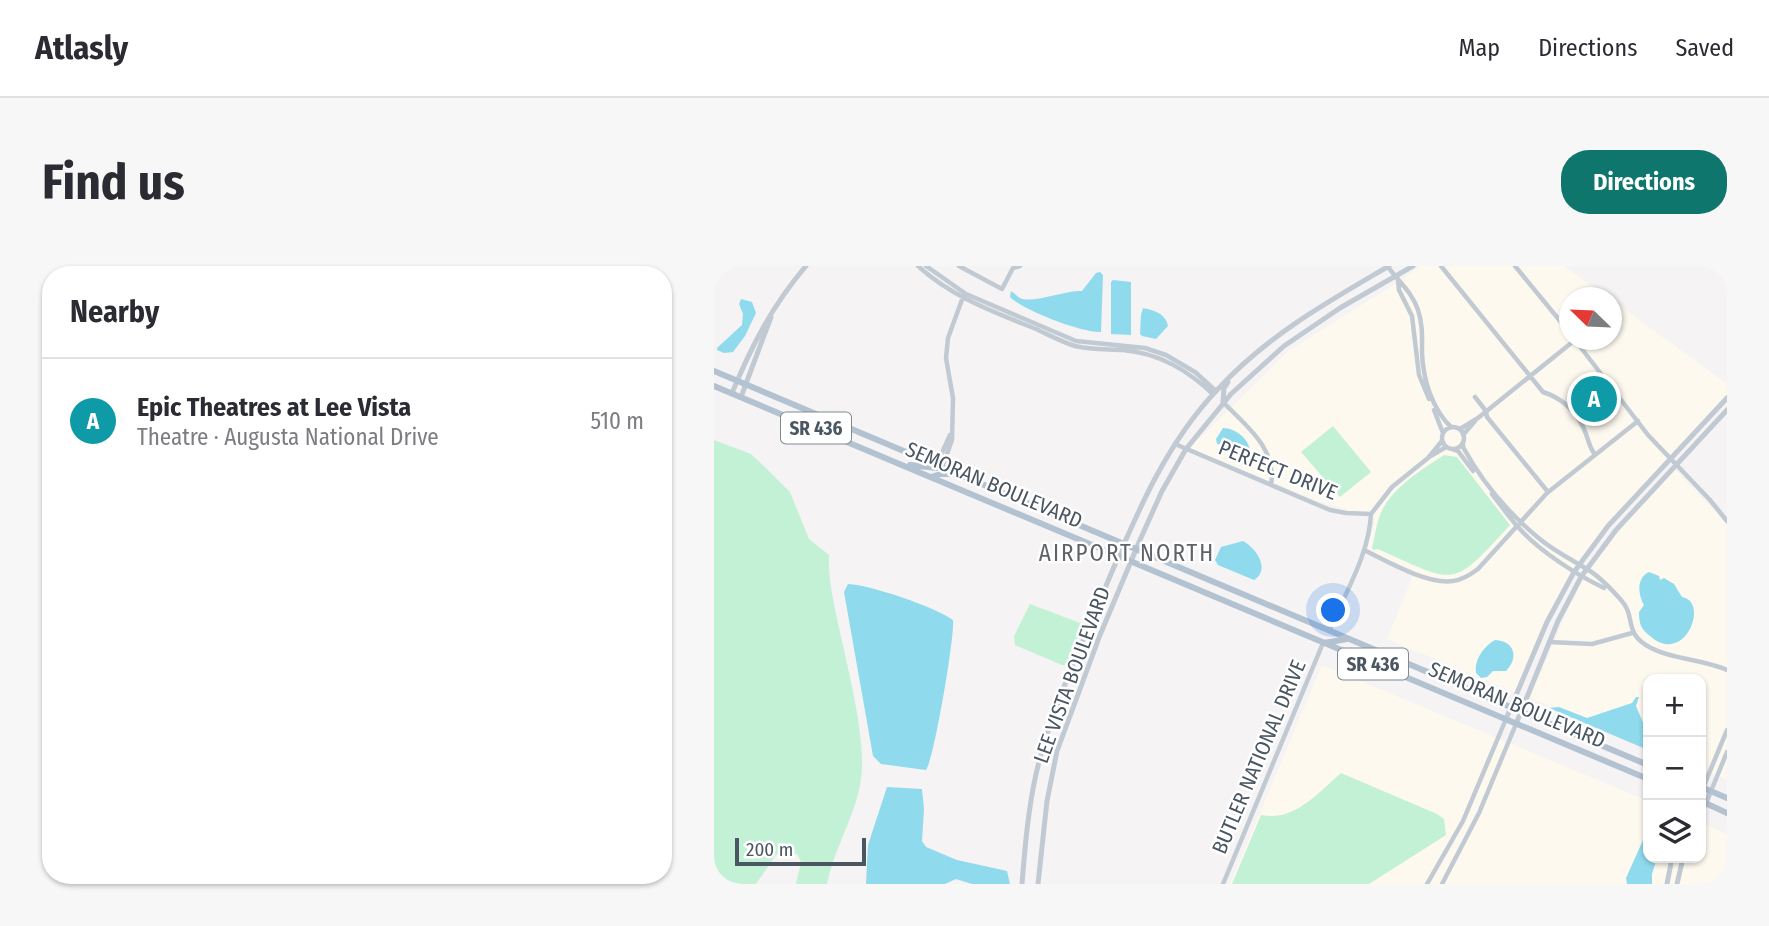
<!DOCTYPE html>
<meta charset="utf-8">
<style>
body{margin:0;font-family:"Fira Sans Condensed",sans-serif;background:#f7f7f7;color:#2b2b33}
.controls{position:absolute;right:21px;bottom:21px;display:grid;overflow:hidden;border-radius:14px;box-shadow:0 2px 5px #0004}
.controls button{width:63px;height:63px;display:grid;place-items:center;padding:0;border:0;border-bottom:2px solid #e1e1e2;background:#fff;color:#2b2b33;font:35px sans-serif}
.compass{position:absolute;left:845px;top:21px;width:63px;height:63px;border-radius:50%;background:#fff;box-shadow:0 2px 5px #0004;rotate:293deg}
.scale{position:absolute;left:21px;bottom:18px;width:131px;box-sizing:border-box;padding-left:7px;border:4px solid #4a5661;border-top:0;font-size:19px;line-height:24px;white-space:nowrap;color:#4a5661;-webkit-text-stroke:5px #fff;paint-order:stroke}
.you{position:absolute;left:620px;top:345px;width:24px;height:24px;margin:-18px;border:5px solid #fff;border-radius:50%;background:#1a73e8;box-shadow:0 0 0 10px #1a73e833}
.badge{display:grid;place-items:center;width:46px;height:46px;border-radius:50%;background:#0f766e;color:#fff;font-size:23px;font-weight:700}
.pin{position:absolute;translate:-50% -50%;border:4px solid #fff;box-shadow:0 2px 7px #0006}
.list{margin:0;padding:0;list-style:none}
h2{display:flex;justify-content:space-between;align-items:center;height:91px;margin:0;padding:0 28px;font-size:30px}
h2 small{font-size:23px;font-weight:400;color:#7c7c81}
.list li{display:grid;grid-template-columns:46px 1fr auto;gap:21px;align-items:center;box-sizing:border-box;height:126px;padding:0 28px;border-top:2px solid #e1e1e2}
.list b{display:block;font-size:26px;white-space:nowrap}
.list p{margin:0;font-size:23px;white-space:nowrap;color:#7c7c81}
.list em{font-size:23px;font-style:normal;color:#7c7c81}
.icon{flex:none;width:38px;height:38px;fill:none;stroke:currentColor;stroke-width:2;stroke-linecap:round;stroke-linejoin:round}
.map{position:relative;flex:none;width:1013px;height:618px;overflow:hidden;border-radius:28px}
header{display:flex;align-items:center;gap:42px;box-sizing:border-box;height:98px;padding:0 35px;background:#fff;border-bottom:2px solid #e1e1e2}
header strong{font-size:33px}
nav{display:flex;gap:38px;margin-inline-start:auto;font-size:24px}
.intro{display:flex;align-items:center;justify-content:space-between;box-sizing:border-box;height:168px;padding:0 42px}
h1{margin:0;font-size:49px}
.button{padding:18px 32px;border-radius:28px;background:#0f766e;color:#fff;font-size:24px;font-weight:700}
main{display:flex;gap:42px;padding:0 42px}
aside{flex:1;background:#fff;border-radius:28px;box-shadow:0 2px 5px #0004}
.map>svg:first-child{display:block}
.commercial{fill:#fdf9ef}
.green{fill:#c3f1d5}
.water{fill:#90daee}
.lines{fill:none;stroke-linecap:round;stroke-linejoin:round}
.minor{stroke:#c1cad2;stroke-width:4.5}
.tertiary{stroke:#c1cad2;stroke-width:5}
.primary{stroke:#b3c2d1;stroke-width:6}
.labels{text-anchor:middle;dominant-baseline:central;stroke-width:5;stroke-linejoin:round;paint-order:stroke}
.shield{fill:#fff;stroke:#808990;stroke-width:2}
.shield-label{font-size:19px;font-weight:bold;fill:#4a5661}
.street-label{font-size:21px;fill:#4a5661;stroke:#fff}
.neighbourhood-label{font-size:23px;letter-spacing:2px;fill:#5f6368;stroke:#fff}
</style>
<header>
<strong>Atlasly</strong>
<nav><a>Map</a><a>Directions</a><a>Saved</a></nav>
</header>
<div class="intro"><h1>Find us</h1><a class="button">Directions</a></div>
<main>
<aside>
<h2>Nearby<small></small></h2>
<ul class="list">
<li><span class="badge" style="background:#0f9aa8">A</span><div><b>Epic Theatres at Lee Vista</b><p>Theatre · Augusta National Drive</p></div><em>510 m</em></li>
</ul>
</aside>
<div class="map">
<svg width="1013" height="618" viewBox="0 0 1013 618">
<rect width="100%" height="100%" fill="#f5f3f3"/>
<path class="commercial" d="M706 0H850L893 31 856 32V74H898V34L1013 118V128L893 260 861 301 802 427 673 373 701 305 653 284 661 253 604 235 476 182 574 85 689 13Z
M961 203 1013 258V514L987 502V413H934V481L816 432 850 352 872 308 916 251Z
M608 399 934 535V592H987V557L1013 568V618H516Z"/>
<path class="green" d="M619 160 657 206 626 231 587 186Z
M0 174 37 188 53 203 76 226 95 273 115 289C114 309 118 328 122 348 131 392 149 456 148 501 147 542 121 578 113 618H82L87 596 84 589 74 584 62 589 42 618H0Z
M730 189 743 191 796 259C737 324 742 318 664 283L659 284 658 281C661 271 662 259 666 249 676 223 707 204 730 189Z
M316 338 366 357 368 360 352 399H348L301 379 300 370Z
M627 507 723 548 730 553 732 569 655 618H518L547 549C580 556 604 527 627 507Z"/>
<path class="water" d="M386 6 389 9 387 66C368 67 309 44 296 31L297 25C300 27 303 30 306 32 318 38 352 24 368 25L382 7Z
M399 14 417 16V69L397 68V16Z
M27 33 38 36 42 47 31 70 19 86 10 87 3 84V82L28 59 29 48 25 38Z
M429 42C440 44 452 48 454 60L442 73 428 70 426 68 427 49Z
M509 162C522 162 539 175 536 191L514 180 503 178 502 173Z
M529 275C542 282 557 303 540 314L504 299 501 294 507 281Z
M935 306 945 310 946 314 950 312 960 318 968 331C996 335 971 401 936 370 927 363 925 358 925 346L930 339C924 329 922 312 935 306Z
M134 318C157 319 221 341 239 354 241 369 220 494 212 504L167 498 159 490 130 326Z
M781 374C801 375 805 392 792 405H779L773 411 767 412 762 407C760 394 769 381 781 374Z
M922 431H925L922 440 933 466 934 484 835 442 845 441 873 452 918 437Z
M173 521 208 523 210 543 208 575 212 581 243 594 293 605 296 618H258L242 613 231 618H152L154 579Z
M934 563V592H943L938 608V618H913L912 612Z"/>
<g class="lines">
<path class="minor" d="M204 0C238 31 280 46 322 63 335 69 348 76 361 80 377 84 393 83 409 84 445 87 473 104 499 128
M212 0 252 28 362 75 431 82 452 89 481 106 502 125
M245 0 288 23 299 2 306 0
M727 0 829 126C847 132 862 145 870 163 875 174 874 179 881 189
M801 0 856 67
M674 1C685 16 698 26 704 44 709 59 708 72 708 87 709 113 718 143 737 161
M684 14 685 24 698 50 705 109 715 133
M861 74 934 169 996 234 1013 255
M761 131 772 145 773 151 834 226
M509 136C532 160 563 182 557 219
M720 144 729 167
M728 172a11 11 0 1 1 22 0a11 11 0 1 1-22 0Z
M746 163 764 152 861 74
M749 169 761 155
M749 177V181C768 216 795 248 827 274 842 286 860 295 876 305 887 312 899 325 907 334 923 351 908 367 937 382 960 394 989 393 1013 404
M461 178 616 244 632 247 657 248
M738 183 744 185 759 205
M715 191 732 181
M217 197 227 189 236 169
M228 202 238 174 239 132 232 92 234 72 249 31
M778 228C787 239 795 252 805 262 825 285 863 309 890 322
M657 248 678 221 714 192 728 175
M650 284C672 295 714 319 739 315 748 314 756 309 764 303L833 227 924 155
M615 365C631 327 655 289 657 248
M835 376 878 378 918 367
M989 522 1013 464
M997 525 1013 486
M509 618 609 377
M713 618 749 555 792 453
M728 618 765 547 802 458"/>
<path class="tertiary" d="M18 127C38 79 58 40 92 0
M27 131 57 51
M509 136 510 122 514 116
M792 453 833 356 860 306 894 260 1013 132
M802 458 844 355 867 311 902 264 1013 144
M987 548 997 525
M308 618C311 581 314 544 322 508 338 441 368 378 394 315 423 247 452 177 504 123 554 69 612 37 675 0
M324 618 333 535 343 485 386 369 426 274 448 225 472 183 517 128 570 80 626 42 699 0
M953 618 958 592
M963 618 969 592"/>
<path class="primary" d="M0 105 934 499
M0 120 934 513
M196 199 223 202
M217 211 227 208H240
M610 377 633 373
M987 521 1013 532
M987 535 1013 547"/>
</g>
<g class="labels">
<g class="shield">
<rect x="67" y="146.5" width="70" height="31" rx="5"/>
<rect x="624" y="382.5" width="70" height="31" rx="5"/>
</g>
<g class="shield-label">
<text x="102" y="162">SR 436</text>
<text x="659" y="398">SR 436</text>
</g>
<g class="street-label">
<text transform="translate(564 204) rotate(22)">PERFECT DRIVE</text>
<text transform="translate(280 219) rotate(23)">SEMORAN BOULEVARD</text>
<text transform="translate(358 409) rotate(-70)">LEE VISTA BOULEVARD</text>
<text transform="translate(803 439) rotate(23)">SEMORAN BOULEVARD</text>
<text transform="translate(545 491) rotate(-67)">BUTLER NATIONAL DRIVE</text>
</g>
<g class="neighbourhood-label">
<text x="413" y="287">AIRPORT NORTH</text>
</g>
</g>
</svg>
<div class="controls">
<button>+</button>
<button>−</button>
<button><svg class="icon" aria-label="layers" viewBox="0 0 24 24"><path d="M12 4l9 5-9 5-9-5zM3 14l9 5 9-5"/></svg></button>
</div>
<svg class="compass" viewBox="-18 -18 36 36"><path d="M0-13l5 13h-10z" fill="#e53935"/><path d="M0 13l5-13h-10z" fill="#7c7c81"/></svg>
<div class="scale">200 m</div>
<div class="you"></div>
<div class="pin badge" style="left:880px;top:133px;background:#0f9aa8">A</div>
</div>
</main>
